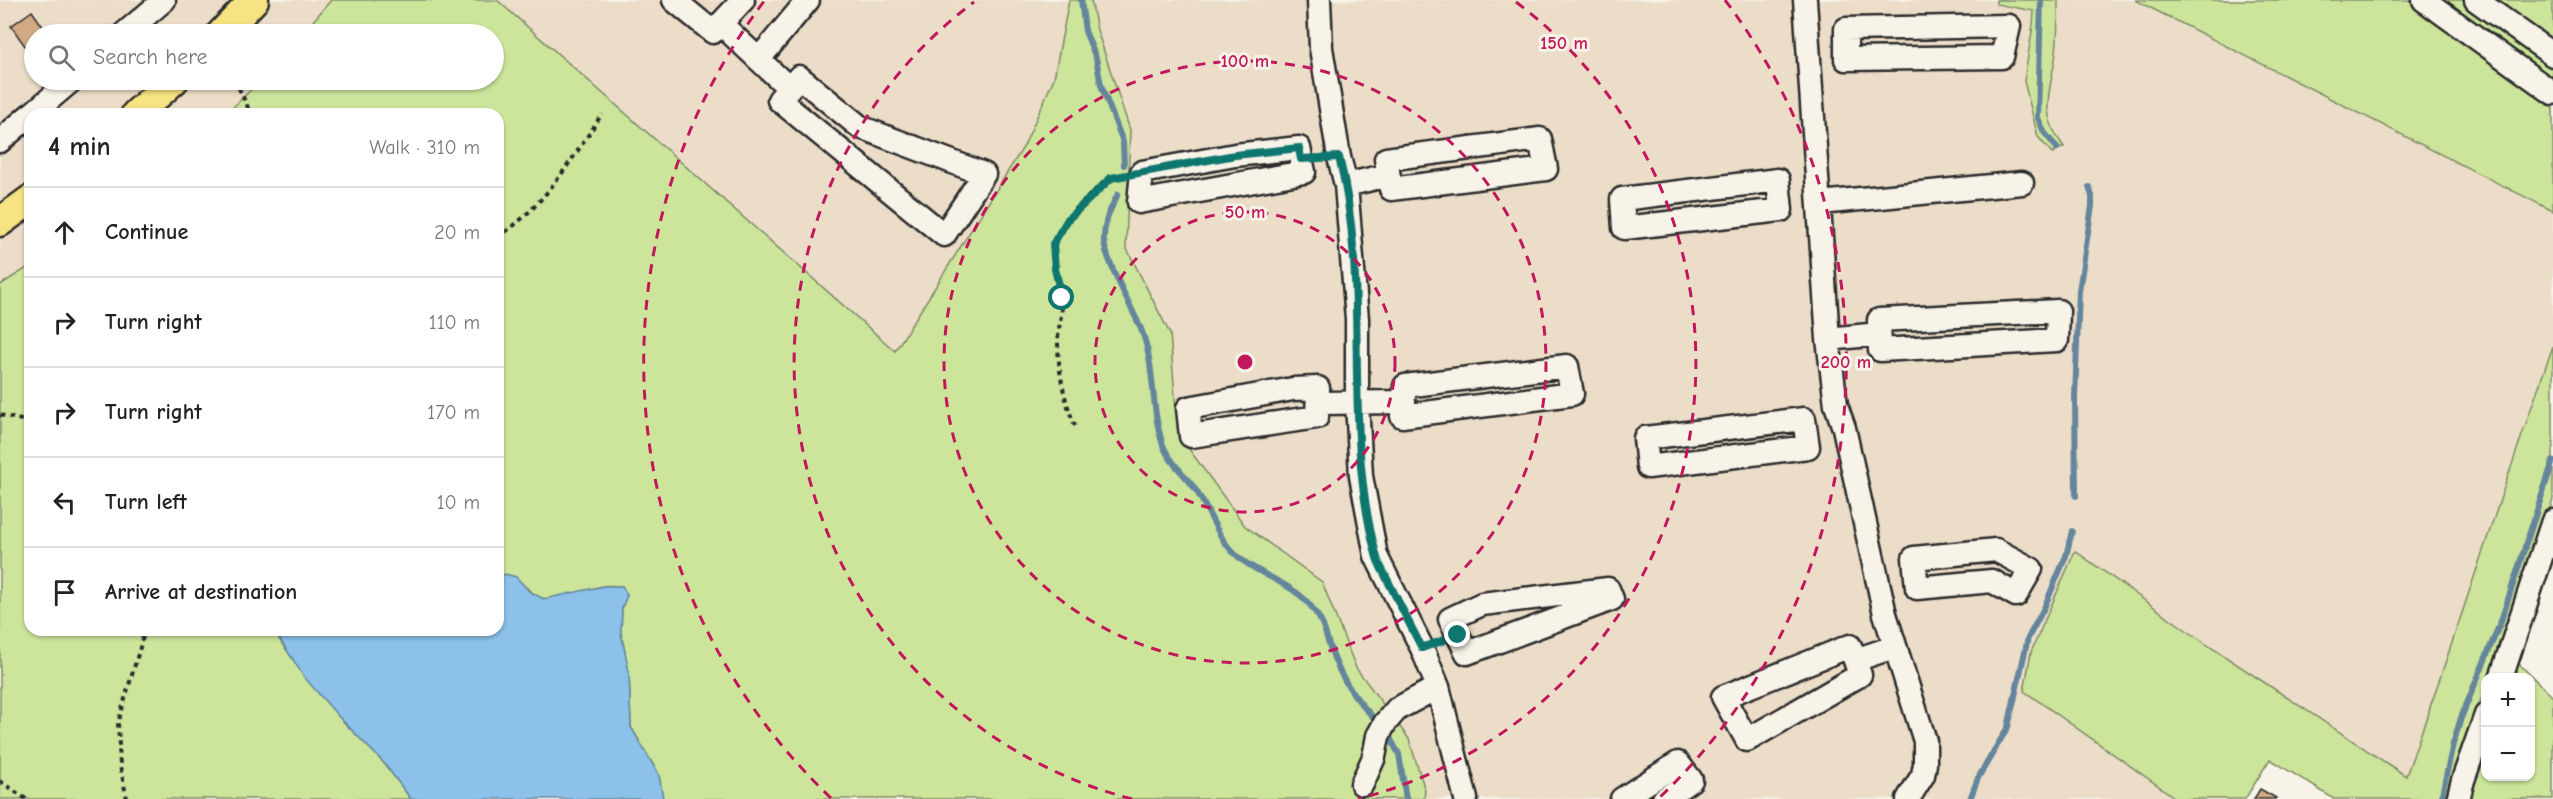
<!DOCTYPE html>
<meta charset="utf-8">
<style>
body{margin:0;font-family:"Comic Neue",sans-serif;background:#f6f6f6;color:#222}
.controls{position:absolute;right:18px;bottom:18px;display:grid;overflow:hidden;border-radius:12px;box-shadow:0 2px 4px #0004}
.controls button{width:54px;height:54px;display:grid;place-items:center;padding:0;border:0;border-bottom:2px solid #e0e0e0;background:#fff;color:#222;font:30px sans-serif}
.stop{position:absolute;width:18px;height:18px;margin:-14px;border:4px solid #0f766e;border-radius:50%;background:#fff}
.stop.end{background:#0f766e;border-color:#fff;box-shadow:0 2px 6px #0008}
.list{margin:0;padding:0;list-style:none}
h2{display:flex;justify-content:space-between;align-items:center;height:78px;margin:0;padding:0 24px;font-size:26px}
h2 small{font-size:20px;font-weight:400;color:#767676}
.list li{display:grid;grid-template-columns:39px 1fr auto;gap:18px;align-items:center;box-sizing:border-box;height:90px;padding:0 24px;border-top:2px solid #e0e0e0}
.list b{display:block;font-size:22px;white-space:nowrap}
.list em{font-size:20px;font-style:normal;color:#767676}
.icon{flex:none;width:33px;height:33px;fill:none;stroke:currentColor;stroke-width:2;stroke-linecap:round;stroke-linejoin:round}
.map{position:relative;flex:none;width:2553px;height:799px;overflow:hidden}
.search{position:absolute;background:#fff;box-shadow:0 2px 4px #0004;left:24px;top:24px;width:480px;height:66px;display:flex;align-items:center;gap:15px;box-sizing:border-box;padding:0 21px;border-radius:33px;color:#767676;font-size:22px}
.panel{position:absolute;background:#fff;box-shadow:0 2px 4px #0004;left:24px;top:108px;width:480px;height:528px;border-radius:18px}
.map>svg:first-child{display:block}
.built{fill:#ecddc9}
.green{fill:#cce59b;stroke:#7c8863;stroke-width:1.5}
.water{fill:#8cc1e9;stroke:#65859d;stroke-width:1.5}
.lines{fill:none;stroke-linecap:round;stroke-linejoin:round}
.stream{stroke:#65859d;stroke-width:6}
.building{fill:#d1a982;stroke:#2b2b2b;stroke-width:1.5}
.minor-casing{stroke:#2b2b2b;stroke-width:27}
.major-casing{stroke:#2b2b2b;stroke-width:33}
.path{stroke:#2b2b2b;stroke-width:4;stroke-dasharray:4.5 4.5;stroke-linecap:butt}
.minor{stroke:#f7f3e8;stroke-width:22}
.major{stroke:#f6e381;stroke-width:28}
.route{stroke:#0f766e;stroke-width:8}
.ring{fill:none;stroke:#c2185b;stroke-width:3;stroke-dasharray:10 8}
.centre{fill:#c2185b;stroke:#f7f3e8;stroke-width:3}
.ring-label{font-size:18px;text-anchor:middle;font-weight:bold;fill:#c2185b;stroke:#f7f3e8;stroke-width:6;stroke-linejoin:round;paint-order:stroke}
</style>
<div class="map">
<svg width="2553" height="799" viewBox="0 0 2553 799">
<rect width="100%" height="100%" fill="#f7f3e8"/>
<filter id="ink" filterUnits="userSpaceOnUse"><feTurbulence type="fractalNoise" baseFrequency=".0167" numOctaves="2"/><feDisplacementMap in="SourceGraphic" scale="12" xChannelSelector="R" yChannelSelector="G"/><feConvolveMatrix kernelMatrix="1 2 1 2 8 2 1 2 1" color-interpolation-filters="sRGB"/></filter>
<g filter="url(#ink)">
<path class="built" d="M0 0H331L302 34H34V80H261L226 114H30V266L0 285Z
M497 0H1069L1054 78 1024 146 895 351Z
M1091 0H2553V346L2520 437 2446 663 2406 776 2206 644 2076 551 2031 652 2024 691 2177 799H1424L1425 790 1409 739 1356 668 1322 582 1245 526 1178 434 1170 334 1126 247 1130 130 1097 30Z"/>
<path class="green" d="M331 0H497L895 351 1024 146 1054 78 1069 0H1091L1097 30 1130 130 1126 247 1170 334 1178 434 1245 526 1322 582 1356 668 1409 739 1425 790 1424 799H663L659 775 631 727 629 672 621 633 622 608 627 595 622 586C615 586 609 585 603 586 587 588 556 602 542 598 524 593 518 568 498 577V114H226L261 80H494V34H302Z
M1996 0H2058C2058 17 2058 35 2056 52 2051 93 2037 111 2064 147L2052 153 2038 137 2024 81 2033 25 2034 11 1996 4Z
M2135 0H2553V211Z
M30 266V630H274L282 644 338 716 383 762 411 799H0V285Z
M2553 346V499L2539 546 2490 677 2486 678 2485 690 2475 715 2453 799H2334L2270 759 2245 799H2177L2024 691 2031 652 2075 551 2206 644 2406 776C2457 633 2502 489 2553 346Z
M2513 658 2553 697V799H2463L2485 731 2486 776H2530V678L2506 677Z"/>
<path class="water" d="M505 574 516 577 530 592 544 599 604 586H622L627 595 622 608 621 633 629 672 631 727 659 775 663 799H411L383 762 338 716 304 677 274 630H498V577Z"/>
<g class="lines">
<path class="stream" d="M1081 0 1085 31 1096 58 1101 85 1123 142 1124 165
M2041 0 2038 118 2044 132 2057 148
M1118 194C1110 210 1103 222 1104 241 1106 261 1132 308 1141 329 1156 366 1150 407 1163 445 1169 462 1185 474 1195 489 1207 506 1214 528 1226 544 1249 575 1293 580 1313 609 1326 626 1324 632 1331 650 1340 677 1354 698 1374 718
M2076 496 2075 398 2079 291 2092 206V196L2089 187
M1390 738 1399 754 1406 799
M1970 799 1978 778 2008 727 2028 638 2044 608 2066 556 2072 531
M2441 799 2453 744 2461 718 2501 621 2553 461"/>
</g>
<path class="building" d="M32 11 48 34H34V43L27 49 11 26Z
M2260 789 2276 798 2275 799H2254Z"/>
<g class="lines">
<defs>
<path id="minor" d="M674 0 713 32 743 0
M1319 0 1321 48 1339 157 1346 185 1357 319V402L1361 476 1376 556 1422 648 1438 687 1466 799
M1805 0 1828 339 1836 405 1844 428 1885 614 1925 741V764L1923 775 1908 799
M2424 0 2553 93
M2476 0 2553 55
M721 24 789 88
M2009 26 2002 57 1846 59V29Z
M124 34 164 0
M759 59 808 0
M799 77 860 127 984 174 944 235 779 100Z
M32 114 72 80
M1540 139 1546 169 1391 189 1386 159Z
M0 141 30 115
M1299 148 1304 172 1139 202 1142 172 1235 155Z
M1778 180 1781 210 1624 228 1622 199Z
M1346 185 1388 175
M1820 203 2022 183
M2058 311 2057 340 1880 350 1879 320Z
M1828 339 1879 334
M1567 366 1572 394 1402 416 1405 386Z
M1318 388 1317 417 1191 436 1188 408 1293 389Z
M1318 403 1404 402
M1804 419 1808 447 1648 467 1645 438Z
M1996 550 2031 569 2016 595 1992 581 1917 588 1914 558Z
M1608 589 1612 599 1467 653 1450 619 1482 604Z
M1850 646 1860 675 1747 740 1723 697Z
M1855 660 1894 647
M2501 678 2553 521
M1362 784 1374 757 1378 736 1385 723 1397 709 1438 687
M1622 799 1678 763 1691 780 1664 799
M2458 799 2463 780 2486 715"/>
<path id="major" d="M221 34 254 0
M136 114 174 80
M0 222 30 200"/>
</defs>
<use href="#minor" class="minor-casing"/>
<use href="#major" class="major-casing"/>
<path class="path" d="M235 80 251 114
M498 237C544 207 572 159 602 114
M0 415 30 422
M1075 426C1064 400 1058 370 1058 341 1058 326 1064 310 1061 296 1059 279 1051 263 1053 246 1054 231 1098 183 1112 178 1115 177 1118 177 1121 176
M0 781 26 799
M127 799 120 766 118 723 145 630"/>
<use href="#minor" class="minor"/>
<use href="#major" class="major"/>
</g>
</g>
<g class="lines" filter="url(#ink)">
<path class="route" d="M1062 298 1055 269 1053 244 1068 219 1111 178 1235 155 1299 148 1301 159 1339 157C1372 287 1341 425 1376 554 1378 564 1385 574 1389 583 1400 605 1411 627 1422 648L1458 635"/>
</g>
<g class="ring">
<circle cx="1245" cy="362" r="150"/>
<circle cx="1245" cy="362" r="301"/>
<path d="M1132 799A451 451 0 0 1 974 2M1516 2A451 451 0 0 1 1358 799"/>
<path d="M831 798A601 601 0 0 1 765 0M1725 0A601 601 0 0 1 1659 798"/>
</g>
<circle cx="1245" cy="362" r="9" class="centre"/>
<g class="ring-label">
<text x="1564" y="49">150 m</text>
<text x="1245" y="67">100 m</text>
<text x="1245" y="218">50 m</text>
<text x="1846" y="368">200 m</text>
</g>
</svg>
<div class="controls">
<button>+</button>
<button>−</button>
</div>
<div class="stop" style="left:1062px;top:298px"></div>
<div class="stop end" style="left:1458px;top:635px"></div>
<div class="search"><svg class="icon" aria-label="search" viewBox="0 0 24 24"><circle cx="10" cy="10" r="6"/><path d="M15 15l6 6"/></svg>Search here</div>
<section class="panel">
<h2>4 min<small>Walk · 310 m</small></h2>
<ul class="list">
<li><svg class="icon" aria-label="ahead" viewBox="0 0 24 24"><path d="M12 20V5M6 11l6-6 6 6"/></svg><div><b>Continue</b></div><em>20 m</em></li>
<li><svg class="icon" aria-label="right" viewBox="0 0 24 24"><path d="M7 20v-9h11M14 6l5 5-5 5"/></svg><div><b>Turn right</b></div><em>110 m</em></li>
<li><svg class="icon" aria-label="right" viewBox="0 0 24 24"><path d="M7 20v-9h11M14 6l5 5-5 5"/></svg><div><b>Turn right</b></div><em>170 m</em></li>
<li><svg class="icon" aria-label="left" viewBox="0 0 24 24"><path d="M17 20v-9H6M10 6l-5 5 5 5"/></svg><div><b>Turn left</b></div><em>10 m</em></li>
<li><svg class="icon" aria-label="arrive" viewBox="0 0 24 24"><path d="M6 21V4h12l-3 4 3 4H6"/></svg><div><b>Arrive at destination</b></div></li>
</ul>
</section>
</div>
